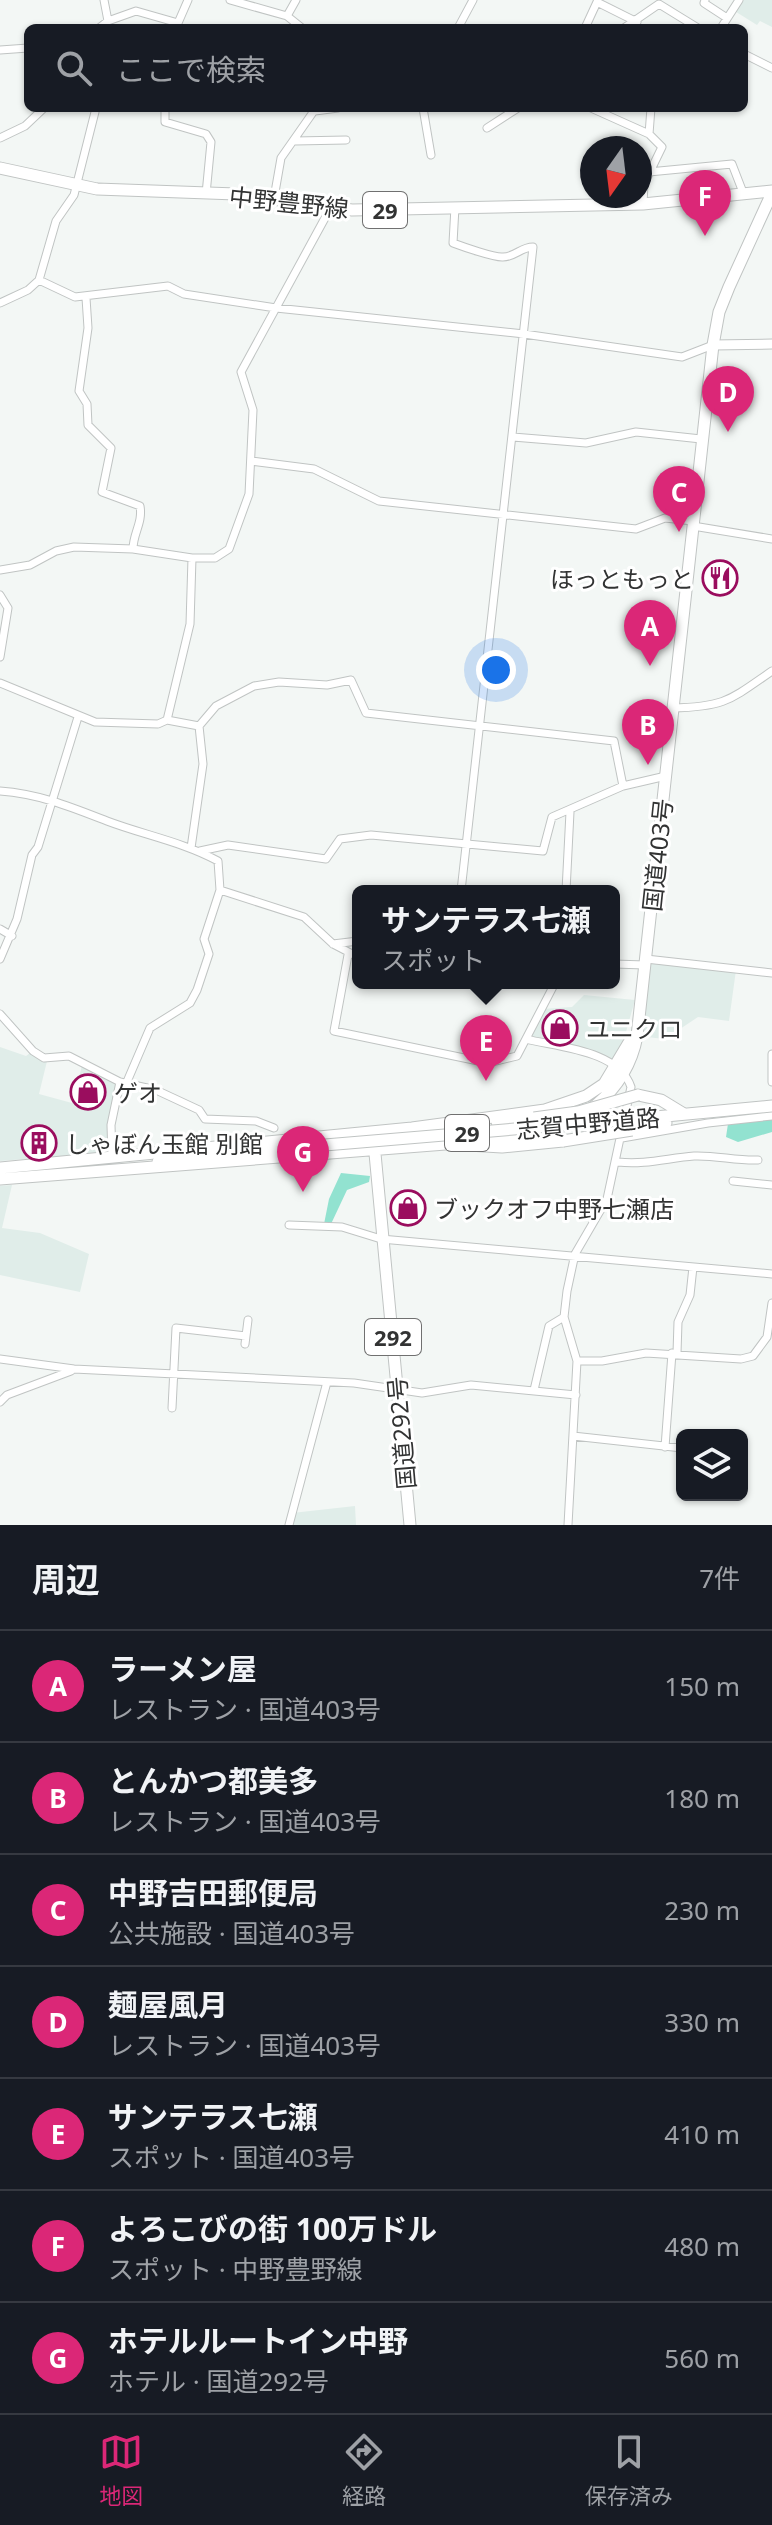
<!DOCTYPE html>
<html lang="ja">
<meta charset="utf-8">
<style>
body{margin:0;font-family:"Noto Sans","Noto Sans JP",sans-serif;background:#20242c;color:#f1f3f6}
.controls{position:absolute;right:24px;bottom:24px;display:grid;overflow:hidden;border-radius:12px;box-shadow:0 2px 6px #0004}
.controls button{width:72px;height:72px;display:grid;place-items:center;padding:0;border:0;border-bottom:2px solid #363941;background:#171b24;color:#f1f3f6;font:40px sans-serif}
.compass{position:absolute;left:580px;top:136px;width:72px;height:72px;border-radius:50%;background:#171b24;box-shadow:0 2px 6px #0004;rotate:194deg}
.you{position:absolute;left:496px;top:670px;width:28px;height:28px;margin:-20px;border:6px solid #fff;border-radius:50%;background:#1a73e8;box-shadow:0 0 0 12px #1a73e833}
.badge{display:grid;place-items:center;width:52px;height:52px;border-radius:50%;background:#db2777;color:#fff;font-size:26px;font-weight:700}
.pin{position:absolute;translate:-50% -66px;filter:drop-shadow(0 2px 4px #0008)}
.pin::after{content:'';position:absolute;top:42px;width:28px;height:24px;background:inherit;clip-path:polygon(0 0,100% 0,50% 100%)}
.popup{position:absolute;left:352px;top:885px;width:268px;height:104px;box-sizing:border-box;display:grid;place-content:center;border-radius:12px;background:#171b24;filter:drop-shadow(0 2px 6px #0005);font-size:26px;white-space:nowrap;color:#9ea1a6}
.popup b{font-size:30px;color:#f1f3f6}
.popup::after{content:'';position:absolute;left:50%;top:100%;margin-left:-16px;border:16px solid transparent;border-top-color:#171b24}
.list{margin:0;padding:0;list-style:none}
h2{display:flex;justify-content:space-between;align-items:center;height:104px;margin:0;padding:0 32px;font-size:34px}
h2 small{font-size:26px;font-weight:400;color:#9ea1a6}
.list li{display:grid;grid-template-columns:52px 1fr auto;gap:24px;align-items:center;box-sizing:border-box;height:112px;padding:0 32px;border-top:2px solid #363941}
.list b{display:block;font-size:30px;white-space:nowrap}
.list p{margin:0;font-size:26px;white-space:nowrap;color:#9ea1a6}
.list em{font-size:26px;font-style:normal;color:#9ea1a6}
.icon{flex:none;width:44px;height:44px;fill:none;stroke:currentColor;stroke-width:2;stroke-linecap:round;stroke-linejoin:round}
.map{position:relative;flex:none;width:772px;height:1525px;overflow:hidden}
.search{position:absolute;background:#171b24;box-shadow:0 2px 6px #0004;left:24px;right:24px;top:24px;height:88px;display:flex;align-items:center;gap:20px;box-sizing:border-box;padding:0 28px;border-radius:12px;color:#9ea1a6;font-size:30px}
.sheet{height:888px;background:#171b24}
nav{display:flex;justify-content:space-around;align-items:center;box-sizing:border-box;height:112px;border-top:2px solid #363941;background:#171b24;font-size:22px;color:#9ea1a6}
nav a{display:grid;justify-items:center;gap:4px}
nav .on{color:#db2777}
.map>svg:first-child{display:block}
.built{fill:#e0ede9}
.green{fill:#92e2d0}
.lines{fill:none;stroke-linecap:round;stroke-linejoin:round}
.minor-casing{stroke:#c0c4c3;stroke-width:9}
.tertiary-casing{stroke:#c0c4c3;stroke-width:11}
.primary-casing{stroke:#c0c4c3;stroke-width:13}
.trunk-casing{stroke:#c0c4c3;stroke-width:13}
.minor{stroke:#fff;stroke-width:7}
.tertiary{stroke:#fff;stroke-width:9}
.primary{stroke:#fff;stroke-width:11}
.trunk{stroke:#fff;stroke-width:11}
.primary-bridge-casing{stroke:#c0c4c3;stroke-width:13;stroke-linecap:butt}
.primary-bridge{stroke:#fff;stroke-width:11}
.labels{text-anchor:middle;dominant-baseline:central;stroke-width:6;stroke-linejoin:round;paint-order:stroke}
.shield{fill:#fff;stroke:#707070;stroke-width:2}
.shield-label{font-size:22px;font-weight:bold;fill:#323333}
.street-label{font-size:24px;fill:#323333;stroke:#fff}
.poi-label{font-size:24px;fill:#323333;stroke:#fff;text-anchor:start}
</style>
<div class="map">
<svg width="772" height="1525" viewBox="0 0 772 1525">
<rect width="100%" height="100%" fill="#f3f7f5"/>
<path class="built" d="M739 0H772V27L760 21 757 25 733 10Z
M646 959 736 970 729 1021 698 1017 665 1039 637 1036Z
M584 995 635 1000 622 1046 611 1064 597 1056 526 1039 542 1009 572 1007Z
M0 1047 26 1056 33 1051 48 1057 39 1094 72 1103 83 1062 120 1082 111 1125 112 1152 0 1161Z
M12 1185 2 1228 40 1233 89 1254 80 1292 0 1275V1186Z
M355 1506 356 1525H289L292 1513Z"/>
<path class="green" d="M772 1111V1132L738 1142 726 1137 729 1117Z
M341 1173 370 1176 369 1182 347 1190 331 1224H324L329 1199Z"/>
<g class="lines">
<defs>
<path id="minor" d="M230 0 287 16 302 28
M705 0 704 3 727 18
M287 16 296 0
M108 21 136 11 178 23 188 0
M99 28 108 21 104 0
M458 28 473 0
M585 28 597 2 637 22
M624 28 659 4 698 28
M721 28 739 0
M0 50 28 48
M744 54 772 68
M165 108V122L206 134 211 142 206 194
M423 108 431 155
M591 108 649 134
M315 111 338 108
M487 128 518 108
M0 138 25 126 44 108
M295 141 346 140
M649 172 732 164 744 195
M274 198 281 158 316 108
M643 204 644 184 662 147 649 134 651 108
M455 207 453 243C461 246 495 258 503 257 515 257 521 247 533 247L461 891
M39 280 75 297 168 286 184 294 276 308 524 334 682 357 713 345
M86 298 88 328 79 391 87 404 88 425 111 448 102 492 140 506C143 523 133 533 133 549
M0 303 28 290 39 280 56 221 74 195 96 108
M513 437 586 443 636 432 701 439
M251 461 314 469 379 501 636 529 665 518 693 521
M693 526 772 539
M0 570 30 565 56 551 74 547 133 549 192 558H215L229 549 249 494 253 410 241 372 331 207
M0 595 8 608 0 657
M0 683 95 722 158 724 167 720 199 726 216 706 254 686 279 682 327 685 351 680 366 713 614 741 623 786
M672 708C725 707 730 700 772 671
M167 720 190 624 192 558
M0 791C40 794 71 807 107 821 144 835 183 842 218 861L220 890 304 917 333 944 358 957
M191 848 203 764 199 726
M200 851 228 845 326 859 340 839 371 835 543 851 552 817 623 786 666 776
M566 891 570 812
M0 929 12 936
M333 944 358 941
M348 955 334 1031 488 1063 517 1056 555 983
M0 959 17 919 32 855 38 847 78 717
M646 959 772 973
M614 964 645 965
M0 1014 33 1051 44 1058 69 1056 120 1082 156 1090 199 1110 205 1119 256 1121 274 1128
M526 1039C557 1047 619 1050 631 1087L607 1199 575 1254 567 1291 564 1317 577 1361 568 1525
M772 1054V1082
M126 1084 150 1028 190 1003 197 990 209 954 204 939 220 890
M622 1138 708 1123 772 1116
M112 1157 111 1125 120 1082
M618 1162C645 1165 668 1158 694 1156 715 1155 737 1161 758 1160
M733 1181 772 1185
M289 1225 342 1227 381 1239 772 1274
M245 1344 248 1320
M677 1353 678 1322 690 1295 693 1267
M0 1359 74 1369 354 1383 422 1393 471 1385 576 1395
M577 1361H602L646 1353 741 1359 753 1356 767 1337 772 1303
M534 1390 549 1326 564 1317
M0 1402 7 1395 71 1371
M172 1408 176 1328 246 1336
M573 1436 682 1448
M665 1447 672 1353
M289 1525 327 1382"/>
<path id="tertiary" d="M713 345 772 344"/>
<path id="primary" d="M0 168 97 189 236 194 352 210 643 204 772 191
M638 1095 661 1100 684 1114
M634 1119 772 1106
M497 1122 534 1118
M632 1130 666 1123
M468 1145 502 1147 563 1141
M158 1162 301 1147"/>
<path id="trunk" d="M374 1143 410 1525
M0 1168 412 1128 545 1110 586 1096 604 1084 631 1039
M0 1179 523 1138C577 1128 626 1094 637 1036L713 345 719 312 729 287 772 193"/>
</defs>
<use href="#minor" class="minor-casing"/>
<use href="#tertiary" class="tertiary-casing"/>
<use href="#primary" class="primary-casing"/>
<use href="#trunk" class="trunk-casing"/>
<use href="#minor" class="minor"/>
<use href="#tertiary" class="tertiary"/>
<use href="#primary" class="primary"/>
<use href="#trunk" class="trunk"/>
<defs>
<path id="primary-bridge" d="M534 1118 578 1112 638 1095
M563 1141 632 1130
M301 1147 634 1119"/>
</defs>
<use href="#primary-bridge" class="primary-bridge-casing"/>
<use href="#primary-bridge" class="primary-bridge"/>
</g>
<defs>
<symbol id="restaurant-ring" viewBox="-11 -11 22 22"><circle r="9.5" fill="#fff" stroke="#9a0d5e" stroke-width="1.5"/><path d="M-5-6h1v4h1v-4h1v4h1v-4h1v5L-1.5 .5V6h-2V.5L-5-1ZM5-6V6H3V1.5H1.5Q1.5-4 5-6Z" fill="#9a0d5e"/></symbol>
<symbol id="shop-ring" viewBox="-11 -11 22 22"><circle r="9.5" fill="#fff" stroke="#9a0d5e" stroke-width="1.5"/><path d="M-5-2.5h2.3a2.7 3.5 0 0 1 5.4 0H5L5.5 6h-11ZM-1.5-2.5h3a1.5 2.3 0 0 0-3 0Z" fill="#9a0d5e"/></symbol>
<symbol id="building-ring" viewBox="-11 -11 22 22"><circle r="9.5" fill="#fff" stroke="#9a0d5e" stroke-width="1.5"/><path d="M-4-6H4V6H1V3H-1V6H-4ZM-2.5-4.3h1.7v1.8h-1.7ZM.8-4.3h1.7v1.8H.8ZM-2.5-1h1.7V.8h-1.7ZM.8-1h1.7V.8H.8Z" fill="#9a0d5e"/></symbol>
</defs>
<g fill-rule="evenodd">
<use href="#restaurant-ring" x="700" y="558" width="40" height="40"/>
<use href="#shop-ring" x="540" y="1008" width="40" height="40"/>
<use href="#shop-ring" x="68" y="1072" width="40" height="40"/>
<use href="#building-ring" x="19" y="1123" width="40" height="40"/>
<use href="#shop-ring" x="388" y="1188" width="40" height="40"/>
</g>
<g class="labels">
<g class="shield">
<rect x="363" y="192" width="44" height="36" rx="6"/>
<rect x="445" y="1115" width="44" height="36" rx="6"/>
<rect x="365" y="1319" width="56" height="36" rx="6"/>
</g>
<g class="shield-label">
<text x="385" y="210">29</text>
<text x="467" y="1133">29</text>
<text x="393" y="1337">292</text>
</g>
<g class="street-label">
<text transform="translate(289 202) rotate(6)">中野豊野線</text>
<text transform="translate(657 855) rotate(-84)">国道403号</text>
<text transform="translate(588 1123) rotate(-5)">志賀中野道路</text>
<text transform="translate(401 1433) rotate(-95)">国道292号</text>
</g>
<g class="poi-label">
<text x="694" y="578" text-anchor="end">ほっともっと</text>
<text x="586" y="1028">ユニクロ</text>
<text x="114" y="1092">ゲオ</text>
<text x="65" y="1143">しゃぼん玉館 別館</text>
<text x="434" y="1208">ブックオフ中野七瀬店</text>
</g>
</g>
</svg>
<div class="controls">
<button><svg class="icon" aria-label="layers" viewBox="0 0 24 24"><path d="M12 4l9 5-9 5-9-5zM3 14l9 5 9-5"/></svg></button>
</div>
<svg class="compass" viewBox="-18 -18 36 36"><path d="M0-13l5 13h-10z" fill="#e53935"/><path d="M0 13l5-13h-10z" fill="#9ea1a6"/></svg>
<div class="you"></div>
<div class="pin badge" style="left:650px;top:666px">A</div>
<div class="pin badge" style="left:648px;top:765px">B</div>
<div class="pin badge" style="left:679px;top:532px">C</div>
<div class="pin badge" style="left:728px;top:432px">D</div>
<div class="pin badge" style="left:486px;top:1081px">E</div>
<div class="popup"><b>サンテラス七瀬</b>スポット</div>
<div class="pin badge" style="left:705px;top:236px">F</div>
<div class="pin badge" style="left:303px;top:1192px">G</div>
<div class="search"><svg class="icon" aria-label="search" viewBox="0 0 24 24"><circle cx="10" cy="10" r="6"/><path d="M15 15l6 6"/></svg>ここで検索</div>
</div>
<section class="sheet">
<h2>周辺<small>7件</small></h2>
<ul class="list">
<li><span class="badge">A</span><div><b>ラーメン屋</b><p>レストラン · 国道403号</p></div><em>150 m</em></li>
<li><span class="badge">B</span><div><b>とんかつ都美多</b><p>レストラン · 国道403号</p></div><em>180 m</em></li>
<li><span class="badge">C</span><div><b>中野吉田郵便局</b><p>公共施設 · 国道403号</p></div><em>230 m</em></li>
<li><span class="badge">D</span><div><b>麺屋風月</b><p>レストラン · 国道403号</p></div><em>330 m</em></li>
<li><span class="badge">E</span><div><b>サンテラス七瀬</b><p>スポット · 国道403号</p></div><em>410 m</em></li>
<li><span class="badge">F</span><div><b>よろこびの街 100万ドル</b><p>スポット · 中野豊野線</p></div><em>480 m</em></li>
<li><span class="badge">G</span><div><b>ホテルルートイン中野</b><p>ホテル · 国道292号</p></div><em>560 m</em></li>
</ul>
</section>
<nav>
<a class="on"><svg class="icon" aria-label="map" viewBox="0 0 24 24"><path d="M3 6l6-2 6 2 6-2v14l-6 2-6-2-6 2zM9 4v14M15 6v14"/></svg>地図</a>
<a><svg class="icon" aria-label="directions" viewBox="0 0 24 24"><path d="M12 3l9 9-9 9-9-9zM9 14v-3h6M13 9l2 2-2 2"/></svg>経路</a>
<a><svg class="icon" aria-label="saved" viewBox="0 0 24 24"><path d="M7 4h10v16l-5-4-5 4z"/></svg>保存済み</a>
</nav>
